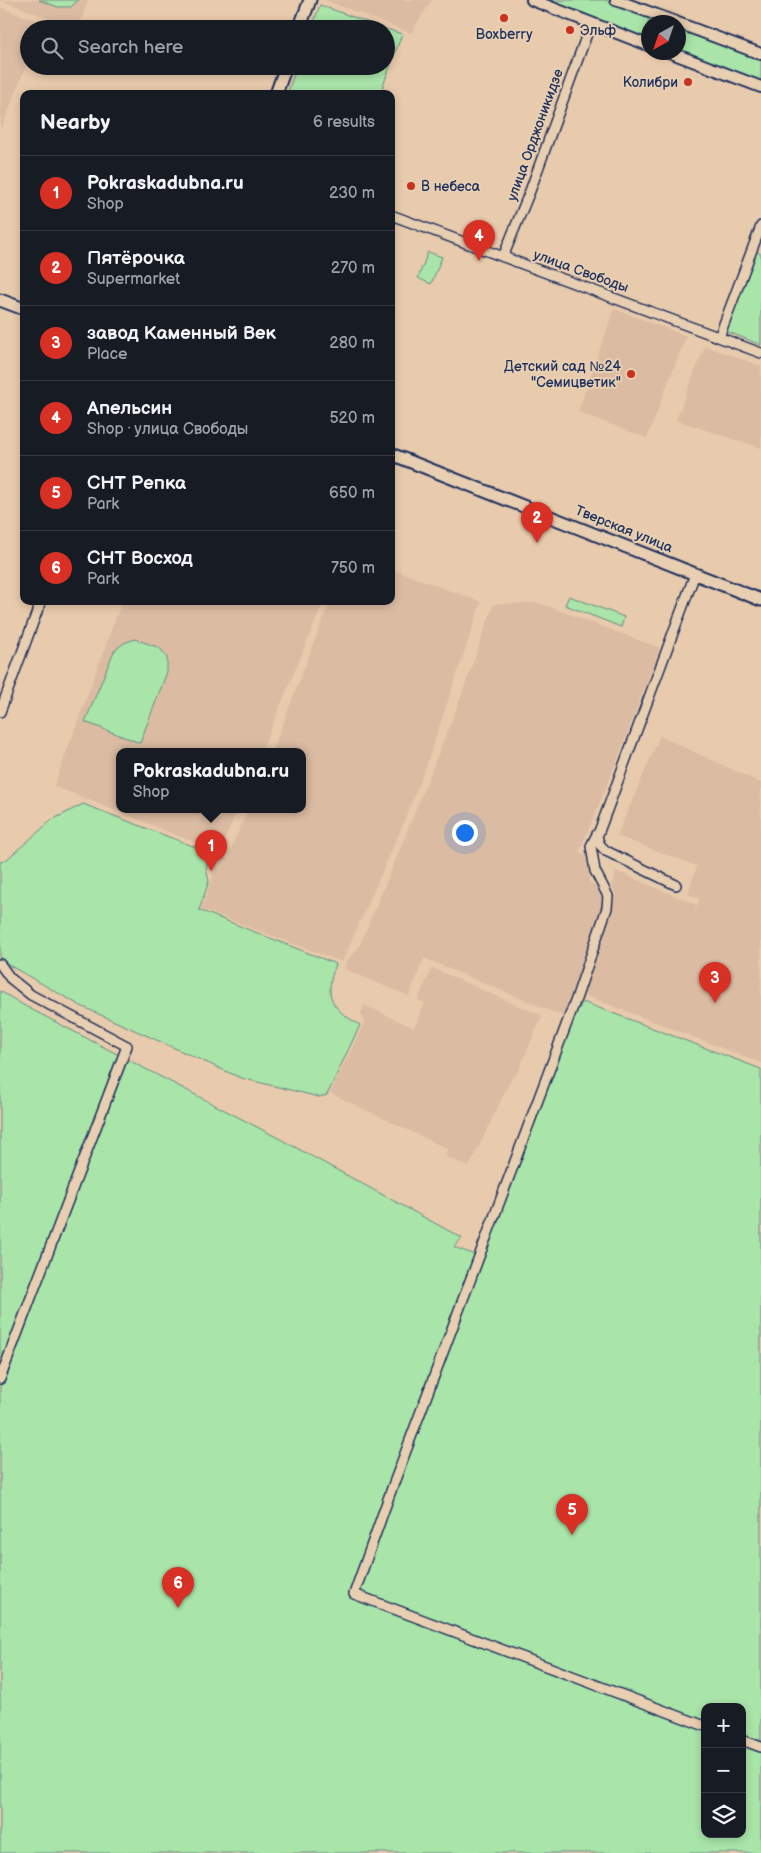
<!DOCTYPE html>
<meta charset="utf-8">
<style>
body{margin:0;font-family:"Balsamiq Sans",sans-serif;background:#20242c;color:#f1f3f6}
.controls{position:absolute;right:15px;bottom:15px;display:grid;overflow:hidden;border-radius:10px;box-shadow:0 2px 8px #0003}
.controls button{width:45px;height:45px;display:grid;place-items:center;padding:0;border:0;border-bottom:1px solid #363941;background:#171b24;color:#f1f3f6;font:25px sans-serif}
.compass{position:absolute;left:641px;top:15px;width:45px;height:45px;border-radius:50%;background:#171b24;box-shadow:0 2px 8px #0003;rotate:220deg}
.you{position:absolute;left:464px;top:832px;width:18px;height:18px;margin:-12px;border:4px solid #fff;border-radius:50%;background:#1a73e8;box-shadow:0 0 0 8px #1a73e833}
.badge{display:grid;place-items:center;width:32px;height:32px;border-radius:50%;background:#d93025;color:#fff;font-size:16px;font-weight:700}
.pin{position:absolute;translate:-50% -41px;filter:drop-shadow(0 1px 2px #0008)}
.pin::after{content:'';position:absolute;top:26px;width:18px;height:15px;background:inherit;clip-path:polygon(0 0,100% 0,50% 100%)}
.popup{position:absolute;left:116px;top:748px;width:190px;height:65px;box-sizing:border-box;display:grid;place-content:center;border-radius:10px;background:#171b24;filter:drop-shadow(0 1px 4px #0005);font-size:16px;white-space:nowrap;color:#9ea1a6}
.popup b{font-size:19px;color:#f1f3f6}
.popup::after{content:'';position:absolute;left:50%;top:100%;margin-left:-10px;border:10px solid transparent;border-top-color:#171b24}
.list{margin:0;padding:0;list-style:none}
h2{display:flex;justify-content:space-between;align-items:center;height:65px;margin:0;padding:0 20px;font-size:21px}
h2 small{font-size:16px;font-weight:400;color:#9ea1a6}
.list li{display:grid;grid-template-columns:32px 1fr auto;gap:15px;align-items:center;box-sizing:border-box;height:75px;padding:0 20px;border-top:1px solid #363941}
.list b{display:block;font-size:19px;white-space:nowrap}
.list p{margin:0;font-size:16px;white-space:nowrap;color:#9ea1a6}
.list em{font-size:16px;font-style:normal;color:#9ea1a6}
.icon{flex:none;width:28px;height:28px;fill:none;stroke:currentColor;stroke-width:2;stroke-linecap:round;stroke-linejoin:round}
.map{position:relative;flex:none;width:761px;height:1853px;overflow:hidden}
.search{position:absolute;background:#171b24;box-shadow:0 2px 8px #0003;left:20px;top:20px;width:375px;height:55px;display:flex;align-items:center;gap:12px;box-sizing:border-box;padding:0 18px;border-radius:28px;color:#9ea1a6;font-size:19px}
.panel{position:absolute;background:#171b24;box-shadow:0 2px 8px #0003;left:20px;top:90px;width:375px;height:515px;border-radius:10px}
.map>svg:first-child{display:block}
.built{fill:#dbbba2}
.green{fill:#a9e4a9;stroke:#628a84;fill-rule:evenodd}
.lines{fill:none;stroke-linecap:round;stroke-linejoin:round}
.minor-casing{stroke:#1b2f5e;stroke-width:12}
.tertiary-casing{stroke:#1b2f5e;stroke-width:14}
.secondary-casing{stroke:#1b2f5e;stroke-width:15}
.minor{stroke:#e9cfb1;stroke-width:9}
.tertiary{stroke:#e9cfb1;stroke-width:10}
.secondary{stroke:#e9cfb1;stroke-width:11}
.poi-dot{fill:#c8321e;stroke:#e9cfb1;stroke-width:2}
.labels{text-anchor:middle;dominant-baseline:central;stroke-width:4;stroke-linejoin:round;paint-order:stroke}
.poi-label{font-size:14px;fill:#1b2f5e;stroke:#e9cfb1;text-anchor:start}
.street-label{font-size:14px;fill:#1b2f5e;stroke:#e9cfb1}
</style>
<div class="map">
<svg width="761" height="1853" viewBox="0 0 761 1853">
<rect width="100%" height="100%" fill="#e8caac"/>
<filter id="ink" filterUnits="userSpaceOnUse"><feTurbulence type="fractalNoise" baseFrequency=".02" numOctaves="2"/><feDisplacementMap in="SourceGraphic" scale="10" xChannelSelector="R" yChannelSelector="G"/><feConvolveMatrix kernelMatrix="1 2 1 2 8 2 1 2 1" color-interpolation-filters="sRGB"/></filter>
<g filter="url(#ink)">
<path class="built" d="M0 0H88L78 29Z
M325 0H432L411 33Z
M0 7 42 23 40 29H29V58L1 130Z
M614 309 686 336 647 438 578 412Z
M705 346 761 366V448L676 420Z
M391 569 481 602 427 763 399 834 342 962 201 909 213 876 211 868 215 855 229 859V853L248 810H302V752H272L330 601H391Z
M122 601H324L261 752H120V810H237L219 852 54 786Z
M539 603 660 648 616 763 579 852 589 858V882L601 888 604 902 575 990 563 1016 424 958 409 996 344 969 347 960 358 949 396 859 461 697 494 604Z
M660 736 761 783V1063L582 994 616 893 612 889 616 871 697 905 687 932 700 899 688 894 697 866 617 836Z
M432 968 542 1016 516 1076 513 1075 469 1167 445 1156 448 1149 330 1093 364 1023 361 1012 364 1005 414 1028 425 1003 418 1000Z"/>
<path class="green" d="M39 0H78L71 7H58Z
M546 0H605L666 22H648V39Z
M320 5 386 29H311Z
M678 27 761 58V83L679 51Z
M386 29 402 34 380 94H287L297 66H386Z
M428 252 442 257 431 284 418 278Z
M757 252 761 254V345L726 331Z
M569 596 624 617 621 627 565 605Z
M135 639 160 648 167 658V672L140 743 85 722 114 651 124 643Z
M83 804 211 853 206 869 209 881 199 910 336 964C323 996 331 1009 360 1025L327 1095 319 1097 241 1078 81 1006 0 960V862L6 860 52 820Z
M0 991 25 1006 280 1139 462 1238 454 1247 483 1258 568 1025 583 1002 761 1069V1853H0ZM705 1707H742V1834H705Z"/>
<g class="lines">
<defs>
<path id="minor" d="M391 215 761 353
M503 257 530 191 591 23
M719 337 761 226
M0 712 41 601
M597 834 591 846 595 871 608 896 607 908 576 999 392 1488 354 1594 705 1726
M676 885 606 851 600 845 597 837 695 574
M0 964 10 978 31 995 127 1046 0 1379
M742 1740 761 1747"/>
<path id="tertiary" d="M532 0 648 45
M616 0 676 22
M678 23 761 54
M669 52 761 87"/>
<path id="secondary" d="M299 29 310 0
M276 94 286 66
M0 300 24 309
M391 454 761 600"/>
</defs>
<use href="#minor" class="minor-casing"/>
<use href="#tertiary" class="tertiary-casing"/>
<use href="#secondary" class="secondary-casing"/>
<use href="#minor" class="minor"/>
<use href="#tertiary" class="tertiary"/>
<use href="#secondary" class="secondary"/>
</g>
</g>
<g class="poi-dot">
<circle cx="504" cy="18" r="5"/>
<circle cx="570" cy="30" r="5"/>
<circle cx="688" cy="82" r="5"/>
<circle cx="411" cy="186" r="5"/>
<circle cx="631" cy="374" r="5"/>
</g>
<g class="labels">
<g class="poi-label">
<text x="580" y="30">Эльф</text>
<text x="504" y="34" text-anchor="middle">Boxberry</text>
<text x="678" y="82" text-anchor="end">Колибри</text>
<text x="421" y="186">В небеса</text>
<text x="621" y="366" text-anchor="end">Детский сад №24<tspan x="621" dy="16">"Семицветик"</tspan></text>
</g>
<g class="street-label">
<text transform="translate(535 135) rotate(-70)">улица Орджоникидзе</text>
<text transform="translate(581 271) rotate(20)">улица Свободы</text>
<text transform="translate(624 529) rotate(22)">Тверская улица</text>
</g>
</g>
</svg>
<div class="controls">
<button>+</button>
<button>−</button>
<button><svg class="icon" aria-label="layers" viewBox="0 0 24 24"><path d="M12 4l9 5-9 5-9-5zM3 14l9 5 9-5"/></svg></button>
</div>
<svg class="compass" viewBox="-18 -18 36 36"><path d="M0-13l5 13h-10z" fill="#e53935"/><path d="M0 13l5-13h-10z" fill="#9ea1a6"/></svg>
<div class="you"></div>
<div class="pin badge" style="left:211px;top:871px">1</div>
<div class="popup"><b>Pokraskadubna.ru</b>Shop</div>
<div class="pin badge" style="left:537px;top:543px">2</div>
<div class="pin badge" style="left:715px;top:1003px">3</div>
<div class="pin badge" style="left:479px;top:261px">4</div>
<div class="pin badge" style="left:572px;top:1535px">5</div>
<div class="pin badge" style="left:178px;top:1608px">6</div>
<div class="search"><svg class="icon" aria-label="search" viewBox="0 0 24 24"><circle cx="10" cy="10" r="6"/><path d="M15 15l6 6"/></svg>Search here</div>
<section class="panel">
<h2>Nearby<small>6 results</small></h2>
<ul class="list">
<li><span class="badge">1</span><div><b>Pokraskadubna.ru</b><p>Shop</p></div><em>230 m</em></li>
<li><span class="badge">2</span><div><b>Пятёрочка</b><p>Supermarket</p></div><em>270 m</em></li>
<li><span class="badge">3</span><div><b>завод Каменный Век</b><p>Place</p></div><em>280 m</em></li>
<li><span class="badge">4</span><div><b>Апельсин</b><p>Shop · улица Свободы</p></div><em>520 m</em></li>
<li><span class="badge">5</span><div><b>СНТ Репка</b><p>Park</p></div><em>650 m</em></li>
<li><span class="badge">6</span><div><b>СНТ Восход</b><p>Park</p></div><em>750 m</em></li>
</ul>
</section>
</div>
